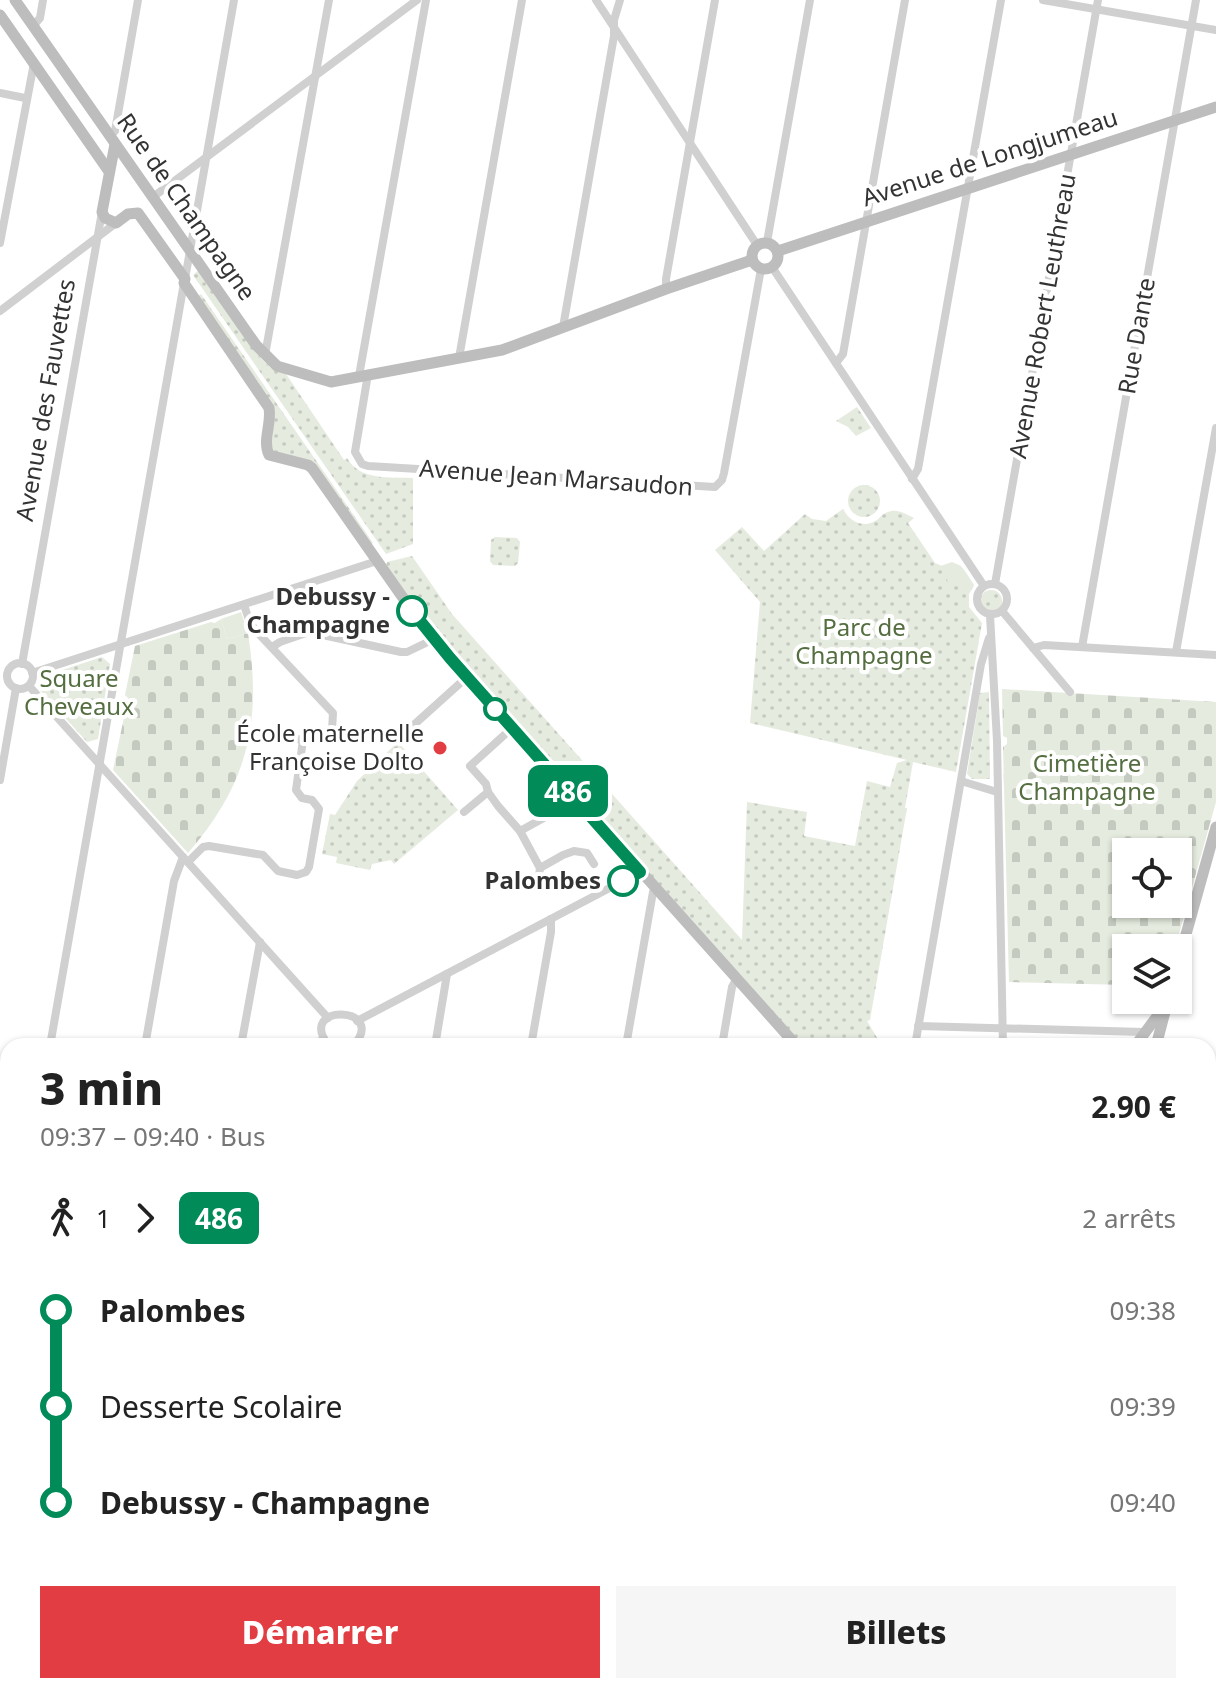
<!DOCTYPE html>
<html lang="fr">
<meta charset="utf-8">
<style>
:root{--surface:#fff;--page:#f6f6f6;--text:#222;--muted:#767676;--accent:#e23d42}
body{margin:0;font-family:"Noto Sans",sans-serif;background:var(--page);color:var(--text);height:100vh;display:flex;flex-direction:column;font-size:30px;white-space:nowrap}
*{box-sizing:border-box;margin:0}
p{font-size:26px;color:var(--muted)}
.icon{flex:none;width:44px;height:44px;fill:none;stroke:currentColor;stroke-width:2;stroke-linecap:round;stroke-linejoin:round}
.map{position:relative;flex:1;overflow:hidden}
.panel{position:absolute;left:0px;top:1038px;width:1216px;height:656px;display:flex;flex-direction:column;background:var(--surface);border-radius:24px 24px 0 0;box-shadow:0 2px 6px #0004}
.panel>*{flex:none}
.badge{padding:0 16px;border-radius:12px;font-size:28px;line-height:52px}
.fabs{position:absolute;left:1112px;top:838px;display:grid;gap:16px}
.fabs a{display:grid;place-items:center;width:80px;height:80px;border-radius:0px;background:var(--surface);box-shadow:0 2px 6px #0004;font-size:40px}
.map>.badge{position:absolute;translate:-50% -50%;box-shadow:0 0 0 4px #fff}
.legs{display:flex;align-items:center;gap:12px;height:88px;padding:0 40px;font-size:26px}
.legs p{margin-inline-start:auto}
.head{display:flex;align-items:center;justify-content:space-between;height:136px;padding:0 40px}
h1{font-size:44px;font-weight:800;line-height:60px}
.action{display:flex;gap:16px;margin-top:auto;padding:16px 40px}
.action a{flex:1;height:92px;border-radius:0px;background:var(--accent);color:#fff;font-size:32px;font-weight:800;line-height:92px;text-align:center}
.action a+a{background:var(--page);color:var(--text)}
ul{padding:0 40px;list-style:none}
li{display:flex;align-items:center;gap:28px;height:96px;font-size:30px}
li i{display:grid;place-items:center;width:12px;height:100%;margin:0 10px;background:currentColor}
li i::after{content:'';width:20px;height:20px;margin:-10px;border:6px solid;border-radius:50%;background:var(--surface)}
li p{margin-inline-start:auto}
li:first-child i{background:linear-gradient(#0000 50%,currentColor 0)}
li:last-child i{background:linear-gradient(currentColor 50%,#0000 0)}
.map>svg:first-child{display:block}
.grass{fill:url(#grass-dots)}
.cemetery{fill:url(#cemetery-stones);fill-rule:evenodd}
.garden{fill:#e5ebdf}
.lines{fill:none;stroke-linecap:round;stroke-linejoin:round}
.street{stroke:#d0d0d0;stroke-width:8}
.secondary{stroke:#bdbdbd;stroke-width:11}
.line-1-casing{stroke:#fff;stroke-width:18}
.line-1{stroke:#008b59;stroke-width:12}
.stop-1-dot{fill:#fff;stroke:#008b59;stroke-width:4}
.poi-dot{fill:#e23d42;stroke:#fff;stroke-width:3}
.labels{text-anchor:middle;stroke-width:8;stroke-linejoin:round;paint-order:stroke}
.street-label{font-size:24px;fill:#333;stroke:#fff}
.stop-label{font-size:24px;font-weight:bold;fill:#333;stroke:#fff;text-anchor:end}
.park-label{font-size:24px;fill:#546e40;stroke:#fff}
.poi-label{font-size:24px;fill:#333;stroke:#fff;text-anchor:end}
</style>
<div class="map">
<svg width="1216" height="1694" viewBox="0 0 1216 1694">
<defs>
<pattern id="grass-dots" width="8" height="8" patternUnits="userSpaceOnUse" patternTransform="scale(2)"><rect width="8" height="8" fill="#e5ebdf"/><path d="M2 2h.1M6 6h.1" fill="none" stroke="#c5cac0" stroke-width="1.8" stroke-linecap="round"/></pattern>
<pattern id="cemetery-stones" width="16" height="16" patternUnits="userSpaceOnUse" patternTransform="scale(2)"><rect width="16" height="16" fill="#e5ebdf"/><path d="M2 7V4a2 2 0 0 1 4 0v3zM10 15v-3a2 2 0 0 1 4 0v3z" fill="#c5cac0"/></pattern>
</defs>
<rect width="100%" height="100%" fill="#fff"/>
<g class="grass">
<path d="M199,270L260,357L271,368L286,374L344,460L347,458C360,481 390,477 413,478V544L386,554L193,275Z"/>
<polygon points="201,294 373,543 370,545 316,467 271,452 274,415 198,296"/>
<polygon points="857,407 871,428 856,436 848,427 836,421"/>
<circle cx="864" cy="501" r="16"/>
<path d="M843,509C850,522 864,529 877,520C882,516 882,514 888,512C897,508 906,514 914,518L908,523L935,563L942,566C960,557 965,572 974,585L969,594V607L982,623L956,772L913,762L905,808H907L870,1020L867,1021L882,1046H801L659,887L647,869L638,865L436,638L386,566L387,562L412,556L452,614L742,940L747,802L807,812L804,836L855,846L867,781L890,787L897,763L907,760L750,723L760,602L715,550L742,527L764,551L805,514L812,519L826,521Z"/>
<polygon points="495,537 517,538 520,542 518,563 515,566 493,565 490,561 491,540"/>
<circle cx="991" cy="601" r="11"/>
<polygon points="102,657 110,664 98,739 87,742 40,690 44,676"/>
<polygon points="989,692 990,779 972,779 967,774 980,693"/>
<polygon points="398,742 458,810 394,864 391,860 372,864 370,870 336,863 337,857 322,854 330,814 335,815 357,781"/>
</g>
<g class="cemetery">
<path d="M221,619L227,639L248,633C262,722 248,784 188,853L113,770L128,698L125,695L135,646L211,622L215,623Z"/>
<path d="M1002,689L1216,702V802L1175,948H1126V985L1009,982L1003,747L1007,744V738L1003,736ZM1126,852H1178V904H1126Z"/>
</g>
<g class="garden">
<polygon points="952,562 961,566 974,585 971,591 948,582 941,566"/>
<polygon points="241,612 248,633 227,639 221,619"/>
</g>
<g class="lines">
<g class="street">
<polyline points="596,0 757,245"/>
<polyline points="1043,0 1216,30"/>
<polyline points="33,26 40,18 43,0"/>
<polyline points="0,93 25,98"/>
<polyline points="110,136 115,131 138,0"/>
<polyline points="153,197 417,0"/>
<polyline points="767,242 810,0"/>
<polyline points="0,243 34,63"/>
<polyline points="772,267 984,586"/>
<polyline points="185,279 234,0"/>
<polyline points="666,289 666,279 715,0"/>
<polyline points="0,311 116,223"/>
<polyline points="563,327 614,36 614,20 620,0"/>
<polyline points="265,355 329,0"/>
<polyline points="459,358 522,0"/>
<polyline points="836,363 843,354 905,0"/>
<polyline points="368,374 355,452 362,464 368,466 715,487 722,480 724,473 761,269"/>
<polyline points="359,376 426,0"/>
<polyline points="912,479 918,469 1001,0"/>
<circle cx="992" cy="599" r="15"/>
<polyline points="995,584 1098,0"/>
<polyline points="1002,611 1070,692"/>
<polyline points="990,615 997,741 1003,1046"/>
<polyline points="272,647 280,642 309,632 401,652 407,652 434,639"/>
<polyline points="1082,647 1196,0"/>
<polyline points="1033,648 1044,645 1216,655"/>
<polyline points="1176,652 1216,428"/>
<circle cx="20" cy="676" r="13"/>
<polyline points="22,664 102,212"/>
<polyline points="32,673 377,561"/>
<polyline points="29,686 328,1018"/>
<polyline points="512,728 470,766 486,784 488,792 498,806 520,831 540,868 539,875 547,889"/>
<polyline points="261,733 303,740"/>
<polyline points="397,740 467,677"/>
<polyline points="0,780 16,688"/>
<polyline points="961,781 997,792"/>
<polyline points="464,812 488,792"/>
<polyline points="520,831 549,815 572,795"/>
<polyline points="188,862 203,847 209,846 263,855 278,871 297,875 306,872 309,867 319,809 312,800 302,798 296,790 303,740 308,735 329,733 332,730 333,713 258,633 250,623 244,605"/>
<polyline points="540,868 563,855 574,851 587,853 594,864"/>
<polyline points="357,1021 640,872"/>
<polyline points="918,1026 1144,1032"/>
<polyline points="50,1046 184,283"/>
<polyline points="145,1046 174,881 183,857"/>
<polyline points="241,1046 260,942"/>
<polyline points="312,1046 324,1039"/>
<path d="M329,1046C294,1002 390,1006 353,1046"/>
<polyline points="435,1046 447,974"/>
<polyline points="531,1046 551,932 551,919"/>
<polyline points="626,1046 653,892 656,888"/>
<polyline points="722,1046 732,987 737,978"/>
<polyline points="915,1046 981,664 989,638"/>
<polyline points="0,1077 8,1081"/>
<polyline points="0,1213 8,1208"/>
<polyline points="0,1345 8,1343"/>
<polyline points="1208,1366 1216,1367"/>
<polyline points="1208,1436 1216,1436"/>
<polyline points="0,1508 8,1536"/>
<polyline points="51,1686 54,1694"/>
<polyline points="142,1686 146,1694"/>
<polyline points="246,1686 250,1694"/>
<polyline points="440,1686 442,1694"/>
<polyline points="558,1686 561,1694"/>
<polyline points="931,1686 932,1694"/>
<polyline points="1109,1686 1110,1694"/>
<polyline points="1186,1686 1188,1694"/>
<polyline points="71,1694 90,1686"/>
<polyline points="744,1694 744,1686"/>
</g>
<g class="secondary">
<polyline points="15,0 256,345 277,366 331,382 502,350 666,289 752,260"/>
<polyline points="0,15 108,170"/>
<path d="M115,144L102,212L105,218L116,223L128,214L138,213L185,279L184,283L269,408C272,424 262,440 269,455L308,465L312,468L427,632L797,1046"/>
<circle cx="765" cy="256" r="13"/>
<polyline points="778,251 1216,107"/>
<polyline points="1178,963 1216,827"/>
<polyline points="1135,1046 1167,1003"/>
<polyline points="1156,1046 1166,1008"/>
<polyline points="0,1252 8,1252"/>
<polyline points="663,1694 684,1686"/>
<polyline points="840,1694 841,1686"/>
<polyline points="1016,1694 1017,1686"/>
</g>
</g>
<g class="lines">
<g class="line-1-casing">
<polyline id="line-1" points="412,611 450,658 640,872 623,881"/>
</g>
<use href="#line-1" class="line-1"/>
</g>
<g class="stop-1-dot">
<circle cx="412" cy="611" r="14"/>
<circle cx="495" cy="709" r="10"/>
<circle cx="623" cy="881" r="14"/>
</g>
<circle class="poi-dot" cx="440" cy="748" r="8"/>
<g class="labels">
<g class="street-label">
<text transform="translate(990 158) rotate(-18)" y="8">Avenue de Longjumeau</text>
<text transform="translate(186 207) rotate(55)" y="8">Rue de Champagne</text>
<text transform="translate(1043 316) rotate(-80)" y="8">Avenue Robert Leuthreau</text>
<text transform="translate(1137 336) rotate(-80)" y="8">Rue Dante</text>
<text transform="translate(46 400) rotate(-80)" y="8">Avenue des Fauvettes</text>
<text transform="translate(556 478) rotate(4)" y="8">Avenue Jean Marsaudon</text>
</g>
<g class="stop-label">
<text x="390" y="605">Debussy -<tspan x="390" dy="28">Champagne</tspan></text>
<text x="601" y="889">Palombes</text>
</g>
<g class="park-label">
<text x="864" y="636">Parc de<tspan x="864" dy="28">Champagne</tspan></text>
<text x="79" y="687">Square<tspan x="79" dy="28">Cheveaux</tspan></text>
<text x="1087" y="772">Cimetière<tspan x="1087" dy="28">Champagne</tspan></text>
</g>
<g class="poi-label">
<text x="424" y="742">École maternelle<tspan x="424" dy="28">Françoise Dolto</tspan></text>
</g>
</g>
</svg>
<div class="fabs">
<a><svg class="icon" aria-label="locate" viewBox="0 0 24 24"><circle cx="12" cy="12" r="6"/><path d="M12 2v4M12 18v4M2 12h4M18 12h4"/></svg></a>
<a><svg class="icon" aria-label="layers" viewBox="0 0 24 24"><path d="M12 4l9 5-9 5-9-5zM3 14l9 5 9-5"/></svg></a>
</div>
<b class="badge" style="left:568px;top:791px;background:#008b59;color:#fff">486</b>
<section class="panel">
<div class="head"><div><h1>3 min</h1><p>09:37 – 09:40 · Bus</p></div><b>2.90 €</b></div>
<div class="legs"><svg class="icon" aria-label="walk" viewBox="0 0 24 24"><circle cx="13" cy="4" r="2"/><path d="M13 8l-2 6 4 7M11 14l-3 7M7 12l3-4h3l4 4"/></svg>1<svg class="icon" aria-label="forward" viewBox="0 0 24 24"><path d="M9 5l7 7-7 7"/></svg><b class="badge" style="background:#008b59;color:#fff">486</b><p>2 arrêts</p></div>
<ul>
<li><i style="color:#008b59"></i><b>Palombes</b><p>09:38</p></li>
<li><i style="color:#008b59"></i><span>Desserte Scolaire</span><p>09:39</p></li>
<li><i style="color:#008b59"></i><b>Debussy - Champagne</b><p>09:40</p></li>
</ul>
<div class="action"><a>Démarrer</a><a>Billets</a></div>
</section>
</div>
